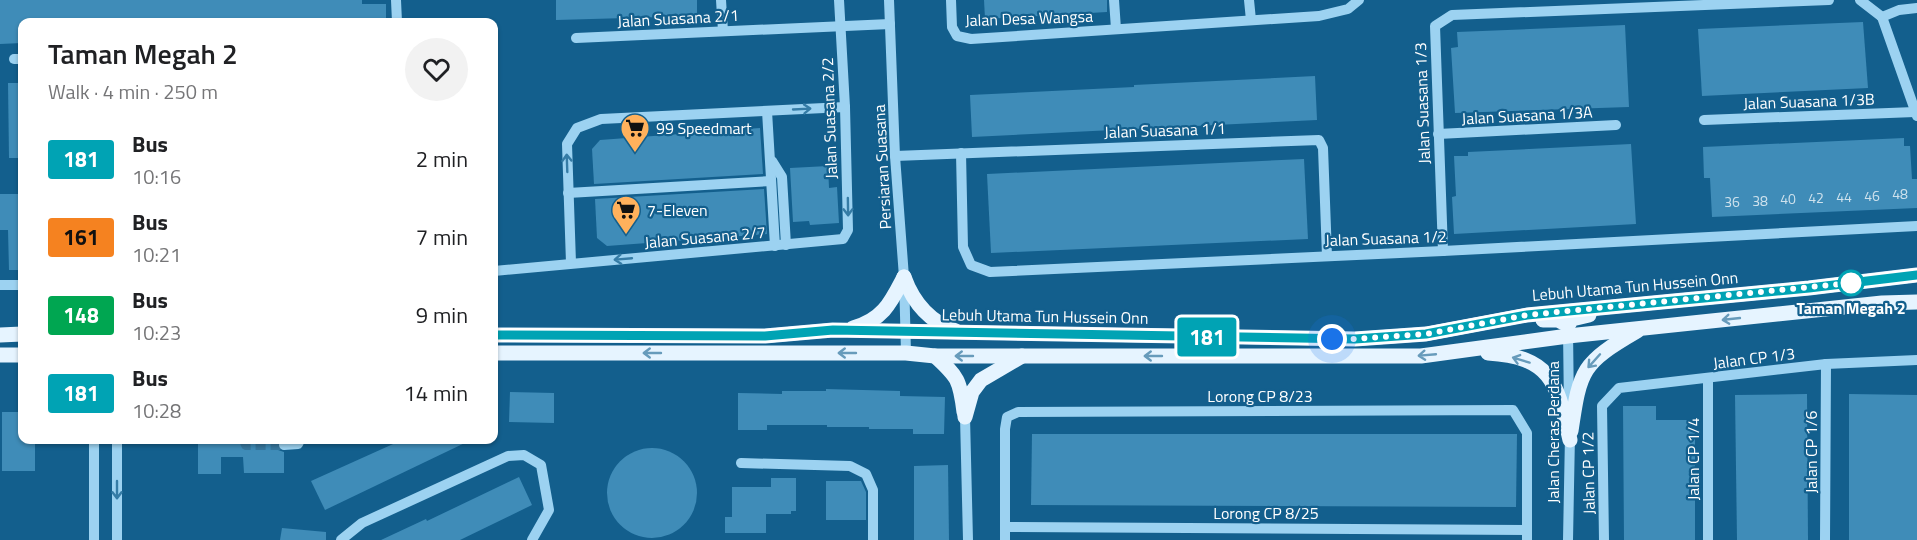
<!DOCTYPE html>
<meta charset="utf-8">
<style>
:root{--surface:#fff;--page:#f2f2f2;--text:#202124;--muted:#757577}
body{margin:0;font-family:"Titillium Web",sans-serif;background:var(--page);color:var(--text);height:100vh;display:flex;flex-direction:column;font-size:22px;white-space:nowrap}
*{box-sizing:border-box;margin:0}
p{font-size:20px;color:var(--muted)}
.icon{flex:none;width:33px;height:33px;fill:none;stroke:currentColor;stroke-width:2;stroke-linecap:round;stroke-linejoin:round}
.map{position:relative;flex:1;overflow:hidden}
.drawer{position:absolute;left:18px;top:18px;width:480px;height:426px;display:flex;flex-direction:column;background:var(--surface);border-radius:12px;box-shadow:0 2px 4px #0004}
.drawer>*{flex:none}
.badge{padding:0 12px;border-radius:4px;font-size:21px;line-height:39px}
.you{position:absolute;width:30px;height:30px;margin:-15px;border:4px solid #fff;border-radius:50%;background:#1a73e8;box-shadow:0 0 0 9px #1a73e833}
.map>.badge{position:absolute;translate:-50% -50%;box-shadow:0 0 0 3px #fff}
.round{display:grid;place-items:center;flex:none;width:63px;height:63px;border-radius:32px;background:var(--page)}
.overview{display:flex;align-items:center;justify-content:space-between;height:102px;padding:0 30px}
h1{font-size:28px;font-weight:600;line-height:45px}
ul{padding:0;list-style:none}
li{display:flex;align-items:center;gap:18px;height:78px;padding:0 30px}
li div{flex:1}
li b{display:block;font-size:22px}
li em{font-style:normal}
li .badge{min-width:66px;font-weight:700;text-align:center}
.map>svg:first-child{display:block}
.building{fill:#3f8cb8}
.lines{fill:none;stroke-linecap:round;stroke-linejoin:round}
.minor-tunnel{stroke:#36779e;stroke-width:10;stroke-dasharray:10 5;stroke-linecap:butt}
.minor{stroke:#9cd2f1;stroke-width:10}
.major{stroke:#e6f4ff;stroke-width:15}
.oneway{stroke:#357ca6}
.oneway2{stroke:#679bbb}
.line-casing{stroke:#fff;stroke-width:14}
.line{stroke:#00a3b4;stroke-width:9}
.walk{stroke:#fff;stroke-width:6;stroke-dasharray:0 10.8}
.stop-dot{fill:#fff;stroke:#00a3b4;stroke-width:3}
.labels{text-anchor:middle;stroke-width:4.5;stroke-linejoin:round;paint-order:stroke}
.number-label{font-size:14px;fill:#cfe2ed}
.street-label{font-size:16px;fill:#fff;stroke:#135f8d}
.poi-label{font-size:16px;fill:#fff;stroke:#135f8d;text-anchor:start}
.stop-label{font-size:16px;font-weight:bold;fill:#fff;stroke:#135f8d}
</style>
<div class="map">
<svg width="1917" height="540" viewBox="0 0 1917 540">
<rect width="100%" height="100%" fill="#135f8d"/>
<g class="building">
<polygon points="0,0 362,0 362,4 386,4 386,22 22,22 22,43 0,44"/>
<polygon points="556,0 697,0 697,16 556,20"/>
<polygon points="984,0 1107,0 1107,12 985,19"/>
<polygon points="1863,22 1868,88 1702,96 1698,29"/>
<polygon points="1625,25 1629,107 1455,113 1451,48 1458,47 1457,32"/>
<polygon points="1315,76 1317,120 972,137 970,95 1134,87 1134,85"/>
<polygon points="8,83 22,83 22,158 9,158"/>
<polygon points="760,128 763,174 594,184 592,149 600,140"/>
<polygon points="1904,138 1904,146 1910,146 1912,179 1917,179 1917,208 1712,217 1710,178 1704,178 1703,147"/>
<polygon points="1631,144 1636,224 1454,234 1452,197 1456,196 1454,156 1468,156 1468,152"/>
<polygon points="1304,159 1308,239 991,253 987,174"/>
<polygon points="828,166 829,188 837,187 839,223 810,225 809,221 793,222 790,168"/>
<polygon points="764,189 767,234 607,246 597,238 595,199"/>
<polygon points="0,194 22,194 22,270 9,270 8,230 0,230"/>
<polygon points="826,389 900,391 900,396 945,397 944,434 913,434 913,429 869,429 869,427 827,427 827,425 767,425 767,430 738,430 738,393 782,394 782,391 826,391"/>
<polygon points="510,392 554,393 554,423 509,422"/>
<polygon points="1807,394 1808,540 1737,540 1735,395"/>
<polygon points="1849,394 1917,395 1917,540 1849,540"/>
<polygon points="1623,406 1656,406 1656,420 1695,420 1695,540 1624,540"/>
<polygon points="2,412 22,412 22,440 35,440 35,471 2,471"/>
<polygon points="1032,434 1517,434 1516,507 1031,505"/>
<polygon points="198,440 279,440 277,446 278,450 284,452 284,473 244,473 243,457 221,457 221,474 198,474"/>
<polygon points="402,440 471,440 325,510 311,481"/>
<circle cx="652" cy="493" r="45"/>
<polygon points="948,465 949,540 914,540 914,466"/>
<polygon points="519,477 532,505 460,540 381,540 426,519 427,521"/>
<polygon points="771,478 796,478 796,511 791,511 791,514 766,514 766,533 725,533 725,517 732,517 732,487 771,487"/>
<polygon points="826,481 861,481 866,492 866,520 826,520"/>
<polygon points="282,528 326,532 326,540 280,540"/>
</g>
<g class="lines">
<polyline class="minor-tunnel" points="244,440 246,445 284,445"/>
<g class="minor">
<polyline points="396,0 397,22"/>
<polyline points="721,0 723,31"/>
<polyline points="889,0 895,156 904,277 906,353"/>
<polyline points="951,0 952,27 957,36 971,39 1319,16 1348,9 1359,0"/>
<polyline points="1114,0 1116,29"/>
<polyline points="1249,0 1251,20"/>
<polyline points="1860,0 1882,17"/>
<polyline points="1882,17 1917,116"/>
<polyline points="1882,17 1899,10 1917,8"/>
<polyline points="576,38 890,24"/>
<polyline points="14,59 22,59"/>
<polyline points="767,111 775,246"/>
<polyline points="1704,120 1915,112"/>
<polyline points="1438,134 1616,125"/>
<polyline points="961,153 963,247 971,265 990,272 1443,251 1917,226"/>
<polyline points="895,156 1319,140 1323,148 1327,256"/>
<polyline points="772,161 782,177 786,245"/>
<polyline points="568,193 771,181"/>
<polyline points="1443,251 1435,26 1452,15 1829,0"/>
<polyline points="571,263 567,144 577,128 601,119 845,107"/>
<polyline points="494,271 843,239 848,230 845,107 839,0"/>
<polyline points="0,285 22,285"/>
<polyline points="1568,330 1569,411"/>
<polyline points="1708,379 1708,540"/>
<polyline points="965,417 968,540"/>
<polyline points="94,440 94,540"/>
<polyline points="117,440 117,540"/>
<polyline points="284,445 298,444 300,440"/>
<polyline points="741,463 850,466 866,474 873,490 873,540"/>
<polyline points="1005,527 1527,530"/>
<polyline points="341,540 362,523 508,456 524,455 541,465 549,510 532,540"/>
<polyline points="1005,540 1005,429 1007,417 1018,412 1513,410 1527,433 1527,540"/>
<polyline points="1568,540 1570,435"/>
<polyline points="1604,540 1602,406 1619,388 1826,364 1917,360"/>
<polyline points="1825,540 1826,364"/>
</g>
<g class="major">
<path d="M904,277C913,302 930,322 956,331"/>
<polyline points="1543,320 1558,320 1568,325 1572,319 1589,315"/>
<path d="M853,328C883,320 891,302 904,277"/>
<polyline points="0,335 22,334"/>
<polyline points="494,335 765,336 833,330 1355,339 1426,334 1527,315 1809,288 1917,275"/>
<polyline points="494,353 906,353 935,356 1421,356 1568,336 1882,303 1917,302"/>
<path d="M1488,353C1554,357 1557,385 1570,440"/>
<polyline points="0,355 22,355"/>
<path d="M935,356C958,377 960,380 964,412"/>
<polyline points="965,417 972,392 981,380 1022,356"/>
<path d="M1571,431C1580,369 1582,363 1637,331"/>
</g>
</g>
<defs><path id="oneway-shaft" d="M-6 0H5M1.5-3L5.5 0L1.5 3" fill="none" stroke-width="1.6" stroke-linecap="round" stroke-linejoin="round" transform="scale(1.5)"/></defs>
<g class="oneway">
<use href="#oneway-shaft" transform="translate(802 109) rotate(-3)"/>
<use href="#oneway-shaft" transform="translate(567 163) rotate(-92)"/>
<use href="#oneway-shaft" transform="translate(848 207) rotate(89)"/>
<use href="#oneway-shaft" transform="translate(623 259) rotate(175)"/>
<use href="#oneway-shaft" transform="translate(117 490) rotate(90)"/>
</g>
<g class="oneway2">
<use href="#oneway-shaft" transform="translate(1731 319) rotate(174)"/>
<use href="#oneway-shaft" transform="translate(652 353) rotate(180)"/>
<use href="#oneway-shaft" transform="translate(847 353) rotate(180)"/>
<use href="#oneway-shaft" transform="translate(1427 355) rotate(175)"/>
<use href="#oneway-shaft" transform="translate(964 356) rotate(-180)"/>
<use href="#oneway-shaft" transform="translate(1153 356) rotate(-180)"/>
<use href="#oneway-shaft" transform="translate(1521 360) rotate(-163)"/>
<use href="#oneway-shaft" transform="translate(1594 361) rotate(132)"/>
</g>
<g class="lines">
<g class="line-casing">
<polyline id="line" points="494,335 765,336 833,330 1355,339 1426,334 1527,315 1809,288 1917,275"/>
</g>
<use href="#line" class="line"/>
<polyline class="walk" points="1332,339 1355,339 1426,334 1527,315 1851,283"/>
</g>
<defs>
<g id="supermarket-pin" transform="scale(1.5)"><path d="M0 17L-7.5 6A9.5 9.5 0 1 1 7.5 6Z" fill="#ffb15c" stroke="#135f8d"/><path d="M-6-5.5h2.5l.6 2H6L4.5 2H-2.5L-4.4-4H-6ZM-1.5 3.2a1.3 1.3 0 1 0 .1 0ZM3 3.2a1.3 1.3 0 1 0 .1 0Z" fill="#111"/></g>
</defs>
<g fill-rule="evenodd">
<use href="#supermarket-pin" x="635" y="128"/>
<use href="#supermarket-pin" x="626" y="210"/>
</g>
<circle class="stop-dot" cx="1851" cy="283" r="12"/>
<g class="labels">
<g class="number-label">
<text x="1900" y="199">48</text>
<text x="1872" y="201">46</text>
<text x="1844" y="202">44</text>
<text x="1816" y="203">42</text>
<text x="1788" y="204">40</text>
<text x="1760" y="206">38</text>
<text x="1732" y="207">36</text>
</g>
<g class="street-label">
<text transform="translate(678 18) rotate(-3)" y="6">Jalan Suasana 2/1</text>
<text transform="translate(1029 18) rotate(-2)" y="6">Jalan Desa Wangsa</text>
<text transform="translate(1809 101) rotate(-2)" y="6">Jalan Suasana 1/3B</text>
<text transform="translate(1422 103) rotate(-92)" y="6">Jalan Suasana 1/3</text>
<text transform="translate(1527 115) rotate(-3)" y="6">Jalan Suasana 1/3A</text>
<text transform="translate(829 118) rotate(-92)" y="6">Jalan Suasana 2/2</text>
<text transform="translate(1165 130) rotate(-2)" y="6">Jalan Suasana 1/1</text>
<text transform="translate(882 167) rotate(-93)" y="6">Persiaran Suasana</text>
<text transform="translate(705 237) rotate(-5)" y="6">Jalan Suasana 2/7</text>
<text transform="translate(1386 238) rotate(-2)" y="6">Jalan Suasana 1/2</text>
<text transform="translate(1635 286) rotate(-5)" y="6">Lebuh Utama Tun Hussein Onn</text>
<text transform="translate(1045 316) rotate(1)" y="6">Lebuh Utama Tun Hussein Onn</text>
<text transform="translate(1754 358) rotate(-7)" y="6">Jalan CP 1/3</text>
<text x="1260" y="402">Lorong CP 8/23</text>
<text transform="translate(1553 432) rotate(-90)" y="6">Jalan Cheras Perdana</text>
<text transform="translate(1811 452) rotate(-90)" y="6">Jalan CP 1/6</text>
<text transform="translate(1693 459) rotate(-90)" y="6">Jalan CP 1/4</text>
<text transform="translate(1588 473) rotate(-91)" y="6">Jalan CP 1/2</text>
<text x="1266" y="519">Lorong CP 8/25</text>
</g>
<g class="poi-label">
<text x="656" y="134">99 Speedmart</text>
<text x="647" y="216">7-Eleven</text>
</g>
<g class="stop-label">
<text x="1851" y="314">Taman Megah 2</text>
</g>
</g>
</svg>
<div class="you" style="left:1332px;top:339px"></div>
<b class="badge" style="left:1207px;top:337px;background:#00a3b4;color:#fff">181</b>
<section class="drawer">
<div class="overview"><div><h1>Taman Megah 2</h1><p>Walk · 4 min · 250 m</p></div><a class="round"><svg class="icon" aria-label="heart" viewBox="0 0 24 24"><path d="M12 20l-8-8c-3-5 5-10 8-4 3-6 11-1 8 4z"/></svg></a></div>
<ul>
<li><span class="badge" style="background:#00a3b4;color:#fff">181</span><div><b>Bus</b><p>10:16</p></div><em>2 min</em></li>
<li><span class="badge" style="background:#f58220;color:#111">161</span><div><b>Bus</b><p>10:21</p></div><em>7 min</em></li>
<li><span class="badge" style="background:#00a651;color:#fff">148</span><div><b>Bus</b><p>10:23</p></div><em>9 min</em></li>
<li><span class="badge" style="background:#00a3b4;color:#fff">181</span><div><b>Bus</b><p>10:28</p></div><em>14 min</em></li>
</ul>
</section>
</div>
